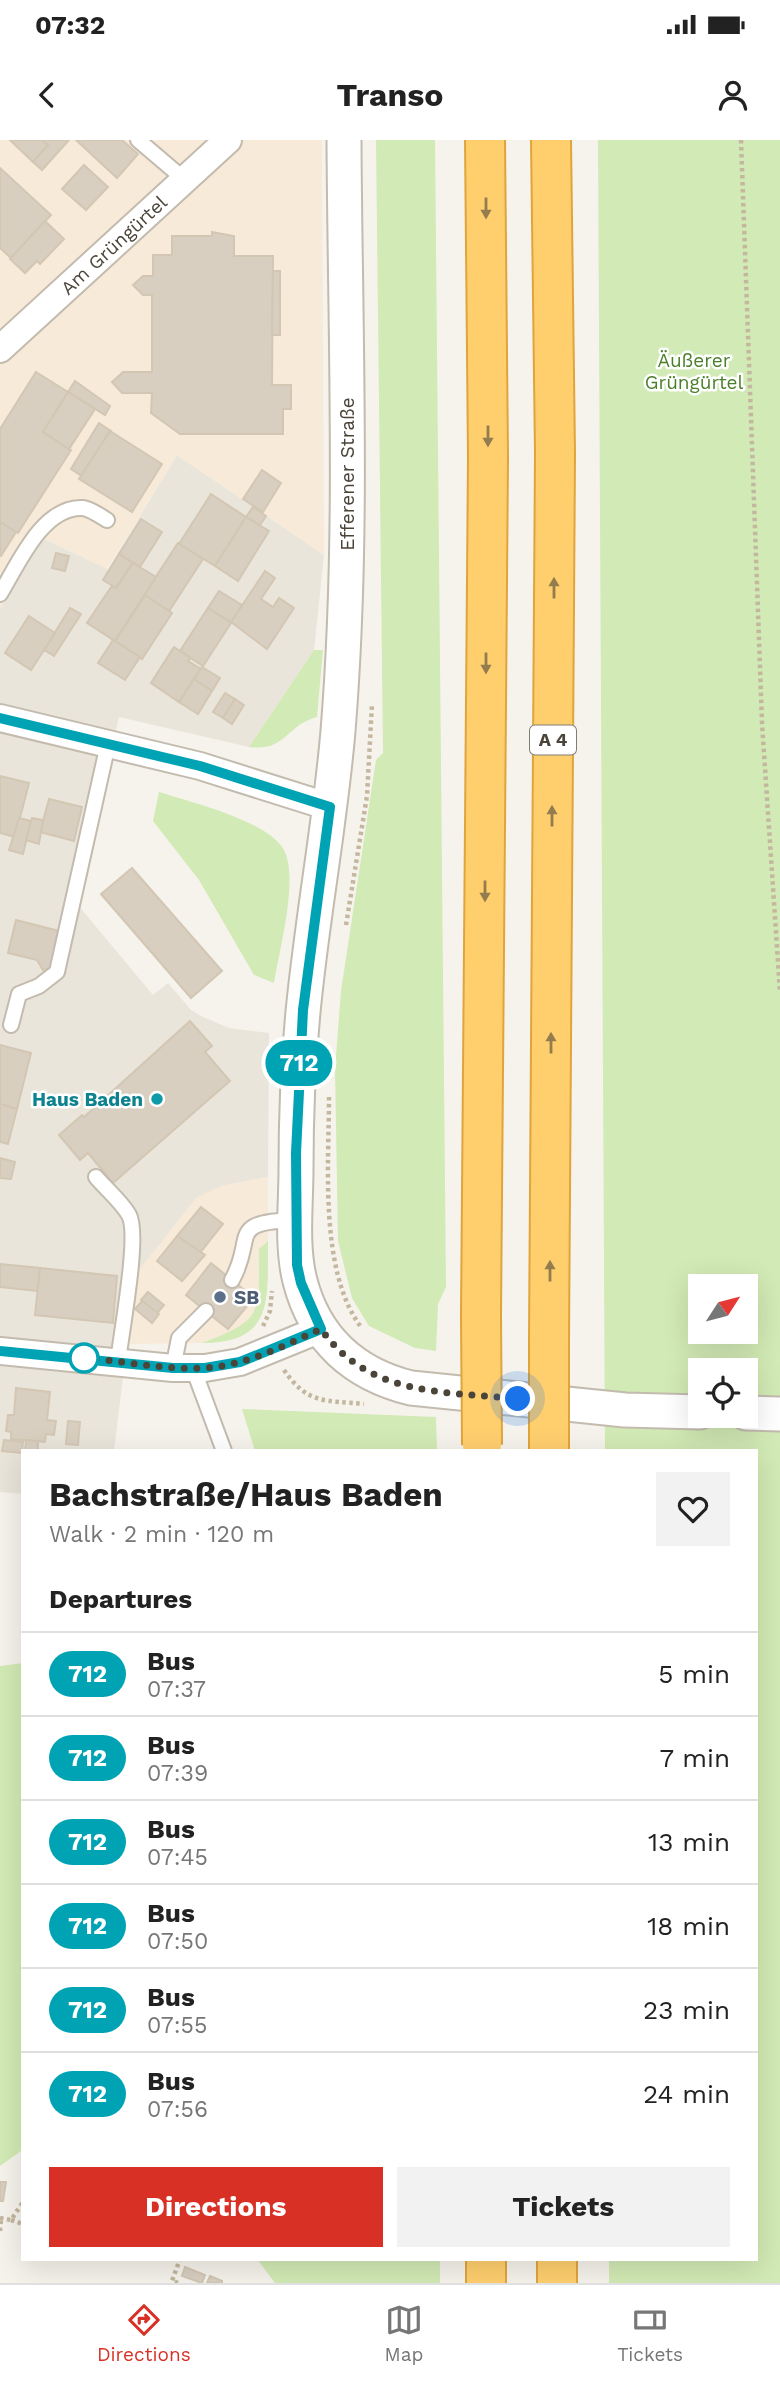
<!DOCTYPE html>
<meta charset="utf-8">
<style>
:root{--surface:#fff;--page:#f2f2f2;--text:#222;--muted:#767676;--line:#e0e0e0;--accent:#d93025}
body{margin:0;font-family:"Work Sans",sans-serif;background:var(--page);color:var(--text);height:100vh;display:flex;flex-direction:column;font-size:26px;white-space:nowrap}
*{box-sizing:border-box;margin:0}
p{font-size:23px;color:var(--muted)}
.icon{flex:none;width:38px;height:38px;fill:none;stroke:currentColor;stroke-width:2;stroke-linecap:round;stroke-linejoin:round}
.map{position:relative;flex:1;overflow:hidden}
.details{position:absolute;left:21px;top:1309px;width:737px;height:812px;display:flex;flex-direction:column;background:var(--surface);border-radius:0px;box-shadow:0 7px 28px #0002}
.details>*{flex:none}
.badge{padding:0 14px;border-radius:23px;font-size:24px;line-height:46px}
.needle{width:46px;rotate:54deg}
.controls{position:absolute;left:688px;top:1134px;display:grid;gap:14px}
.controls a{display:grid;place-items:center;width:70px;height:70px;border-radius:0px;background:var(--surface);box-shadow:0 7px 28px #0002;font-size:35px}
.you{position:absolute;width:35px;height:35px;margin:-18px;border:5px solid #fff;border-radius:50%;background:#1a73e8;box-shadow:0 0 0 10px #1a73e833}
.map>.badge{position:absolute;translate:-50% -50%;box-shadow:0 0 0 4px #fff}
h2{padding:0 28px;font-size:26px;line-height:63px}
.round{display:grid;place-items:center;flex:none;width:74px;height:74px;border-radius:0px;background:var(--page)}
.headline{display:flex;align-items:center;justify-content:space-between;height:119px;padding:0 28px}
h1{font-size:33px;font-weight:700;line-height:52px}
.button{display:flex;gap:14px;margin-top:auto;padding:14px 28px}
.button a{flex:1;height:80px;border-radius:0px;background:var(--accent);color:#fff;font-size:28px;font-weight:700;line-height:80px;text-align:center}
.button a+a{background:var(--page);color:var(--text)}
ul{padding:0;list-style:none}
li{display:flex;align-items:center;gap:21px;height:84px;padding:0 28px;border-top:2px solid var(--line)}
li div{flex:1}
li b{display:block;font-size:26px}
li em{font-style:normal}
li .badge{min-width:77px;font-weight:700;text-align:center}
.status{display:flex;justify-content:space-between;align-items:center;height:49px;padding:0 35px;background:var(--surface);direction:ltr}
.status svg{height:19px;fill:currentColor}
header{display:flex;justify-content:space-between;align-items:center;height:91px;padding:0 28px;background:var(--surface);font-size:32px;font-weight:700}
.tab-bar{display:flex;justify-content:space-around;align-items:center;height:98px;border-top:2px solid var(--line);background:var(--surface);font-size:19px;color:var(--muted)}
.tab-bar a{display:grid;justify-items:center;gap:4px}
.tab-bar .current{color:var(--accent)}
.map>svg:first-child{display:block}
.residential{fill:#eae5da}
.commercial{fill:#f7ead8}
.green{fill:#d2eab5;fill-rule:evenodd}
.building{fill:#d8cfc1;stroke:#d3c7b4;stroke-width:2}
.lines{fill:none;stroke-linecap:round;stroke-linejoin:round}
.service-casing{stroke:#c2bbae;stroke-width:18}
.minor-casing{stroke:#c2bbae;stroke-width:30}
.tertiary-casing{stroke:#c2bbae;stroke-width:37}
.motorway-casing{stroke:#e0a43c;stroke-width:42}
.path{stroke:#c4b79f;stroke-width:4.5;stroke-dasharray:3.5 3.5;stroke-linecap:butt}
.service{stroke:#fff;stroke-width:14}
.minor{stroke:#fff;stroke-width:26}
.tertiary{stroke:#fff;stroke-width:33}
.motorway{stroke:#ffcf6e;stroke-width:38}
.motorway-bridge-casing{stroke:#e0a43c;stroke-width:42;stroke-linecap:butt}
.motorway-bridge{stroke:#ffcf6e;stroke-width:38}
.oneway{fill:#937c4e}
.line-casing{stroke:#fff;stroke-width:16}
.line{stroke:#00a3b4;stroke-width:10}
.walk{stroke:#4b4439;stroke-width:7;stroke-dasharray:0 12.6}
.culture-dot{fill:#0f9aa8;stroke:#fff;stroke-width:2.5}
.service-dot{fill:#5c6f8a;stroke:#fff;stroke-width:2.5}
.stop-dot{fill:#fff;stroke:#00a3b4;stroke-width:3.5}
.labels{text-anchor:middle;stroke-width:5;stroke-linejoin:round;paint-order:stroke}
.shield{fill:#fff;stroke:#817c74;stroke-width:2}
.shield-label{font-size:18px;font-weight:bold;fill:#4b4439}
.street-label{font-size:19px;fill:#4b4439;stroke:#fff}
.park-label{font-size:19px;fill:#4a7f2a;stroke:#fff}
.culture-label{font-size:19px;font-weight:bold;fill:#0d838f;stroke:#fff;text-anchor:end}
.service-label{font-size:19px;font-weight:bold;fill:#4e5e75;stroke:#fff;text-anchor:start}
</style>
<div class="status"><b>07:32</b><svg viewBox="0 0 49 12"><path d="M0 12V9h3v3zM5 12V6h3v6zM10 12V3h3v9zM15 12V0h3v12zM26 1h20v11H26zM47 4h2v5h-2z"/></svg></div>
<header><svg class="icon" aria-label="back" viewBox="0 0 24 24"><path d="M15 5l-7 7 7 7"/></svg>Transo<svg class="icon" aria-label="person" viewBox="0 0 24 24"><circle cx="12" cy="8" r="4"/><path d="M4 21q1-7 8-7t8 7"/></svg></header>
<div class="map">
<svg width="780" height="2143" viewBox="0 0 780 2143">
<rect width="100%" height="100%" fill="#f6f3ec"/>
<polygon class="residential" points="177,315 324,415 314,510 249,607 119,577 78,765 153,855 168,843 191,870 201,876 229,888 269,893 268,1037 221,1046 127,1204 114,1311 23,1311 23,1354 0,1352 0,468 42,398 108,429"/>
<g class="commercial">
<polygon points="0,0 322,0 324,415 177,315 107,429 43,398 0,468"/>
<polygon points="268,1037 268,1101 259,1109 258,1167 240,1189 202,1203 127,1204 131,1155 139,1130 196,1058 221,1046"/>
</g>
<g class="green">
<polygon points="376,0 435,0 446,1147 438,1164 436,1211 415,1208 369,1186 352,1158 338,1101 335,929 341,851 376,620 383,613"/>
<path d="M598,0H780V2143H609V2119H756V1311H605ZM700,1146H746V1192H700ZM700,1230H746V1276H700Z"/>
<path d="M314,510H323L317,577C286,585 286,612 249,607Z"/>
<path d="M159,652C190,662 269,681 284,710C299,739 279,811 274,843L254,835L199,740L153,681Z"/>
<path d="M268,1101C267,1157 276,1203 202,1203C266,1179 258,1173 259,1109Z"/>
<polygon points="242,1269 436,1277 437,1311 255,1311"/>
<polygon points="23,1523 23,1987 21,2011 0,2026 0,1526"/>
<polygon points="257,2119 440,2119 440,2143 275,2143"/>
</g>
<g class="building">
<polygon points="10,0 42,0 48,5 33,22"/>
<polygon points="42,0 69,0 42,30 33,22 48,5"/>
<polygon points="76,0 122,0 138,14 117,38"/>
<polygon points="84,25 108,47 86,70 62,49"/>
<polygon points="0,28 51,75 11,118 0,108"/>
<polygon points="45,81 64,99 40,124 37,121 25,133 10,119"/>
<polygon points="212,92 234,96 234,116 273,116 272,245 291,245 291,269 283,269 283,294 180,294 151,273 152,253 122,253 112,242 123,232 152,232 152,155 143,155 133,145 143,136 153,136 153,115 172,115 172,96 212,96"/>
<polygon points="273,131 280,131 280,195 272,195"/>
<polygon points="36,232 68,252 43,292 71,310 18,393 0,382 0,289"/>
<polygon points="75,241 110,266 105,275 68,252"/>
<polygon points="68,252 95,269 69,309 43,292"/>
<polygon points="99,283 111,291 82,336 71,329"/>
<polygon points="110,291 162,324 132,372 79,339"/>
<polygon points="262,330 281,343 263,372 243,359"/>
<polygon points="211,354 246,377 215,426 179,404"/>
<polygon points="253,367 266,376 260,385 246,377"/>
<polygon points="246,377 269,391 238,441 215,426"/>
<polygon points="141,379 162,392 140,427 119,414"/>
<polygon points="0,382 16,392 1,416 0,415"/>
<polygon points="178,403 203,419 169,471 144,455"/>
<polygon points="56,413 69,416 65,431 52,428"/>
<polygon points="119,414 133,423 116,448 103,440"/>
<polygon points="133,423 156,437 115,501 87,483 107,453 112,446 116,448"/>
<polygon points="265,431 275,438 261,459 273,467 279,458 294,468 267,509 231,482"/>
<polygon points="219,451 242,465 231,482 208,468"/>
<polygon points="145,455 172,473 142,519 115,501"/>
<polygon points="70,468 81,474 54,516 44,510"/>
<polygon points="208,468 231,483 203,526 180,511"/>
<polygon points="29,476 55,493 31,530 5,513"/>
<polygon points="113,500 140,517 125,540 98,523"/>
<polygon points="174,507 191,518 188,521 201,529 179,562 151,543"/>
<polygon points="202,527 220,538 212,551 194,539"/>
<polygon points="194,539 212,551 198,574 179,562"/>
<polygon points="225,553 235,559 223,578 213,572"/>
<polygon points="235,559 244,565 232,584 223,578"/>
<polygon points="0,636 29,643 15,697 0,693"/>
<polygon points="49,659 82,667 74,701 40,692"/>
<polygon points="19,678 31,681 23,714 9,710"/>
<polygon points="32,678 43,680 39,704 26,700"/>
<polygon points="132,728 222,831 191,858 101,754"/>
<polygon points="16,780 63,792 51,828 43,830 37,820 8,813"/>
<polygon points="190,881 212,906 205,912 230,941 113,1043 88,1013 80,1020 59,995 82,975 84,977"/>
<polygon points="0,905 31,913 17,969 0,964"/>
<polygon points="0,964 17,969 8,1004 0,1002"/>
<polygon points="0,1018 15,1022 11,1039 0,1038"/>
<polygon points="201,1067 223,1084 199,1114 177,1096"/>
<polygon points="177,1096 205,1115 182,1141 157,1121"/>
<polygon points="211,1123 254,1158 228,1189 186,1155"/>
<polygon points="0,1124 40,1128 37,1151 0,1147"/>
<polygon points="40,1128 117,1136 113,1183 35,1175"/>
<polygon points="148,1152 164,1165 157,1173 141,1160"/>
<polygon points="142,1161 159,1174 152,1183 135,1169"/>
<polygon points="16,1248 50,1252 47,1280 56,1281 54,1295 46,1294 45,1302 11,1299 11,1292 6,1291 8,1275 14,1275"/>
<polygon points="68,1281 80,1282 78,1305 66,1304"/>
<polygon points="4,1300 23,1302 22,1313 2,1311"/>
<polygon points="26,1300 38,1301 38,1311 25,1311"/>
<polygon points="0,2042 6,2042 3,2061 0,2061"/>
<polygon points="185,2127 205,2135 202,2143 182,2136"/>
<polygon points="210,2136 222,2141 222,2143 207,2143"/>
</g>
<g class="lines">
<g class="service-casing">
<g id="service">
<polyline points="138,0 185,40"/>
<path d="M0,454C18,425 42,366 83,368C91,369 100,376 107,380"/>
<polyline points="11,885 19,854 39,846 57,832 108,604"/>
<path d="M96,1037C106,1049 121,1061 129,1075C140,1095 121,1193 118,1222"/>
<path d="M232,1140C256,1097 226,1082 295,1080"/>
<polyline points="173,1228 179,1198 206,1171"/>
<polyline points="193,1228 224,1311"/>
</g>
</g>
<g class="minor-casing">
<g id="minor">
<path id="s1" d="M0,209L228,0"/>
<polyline points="0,578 200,626 330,667"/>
<polyline points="0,1211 173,1228 205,1228 240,1222 321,1189"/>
</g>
</g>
<g class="tertiary-casing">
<g id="tertiary">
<path d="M344,0C345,197 354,395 338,591C330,685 312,778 303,872C298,924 296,977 296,1029C296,1065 291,1106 300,1141C315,1199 354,1234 411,1248L625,1270L700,1272"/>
<polyline points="746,1273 780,1274"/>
</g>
</g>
<g class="motorway-casing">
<g id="motorway">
<polyline points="481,1176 488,318 485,0"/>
<polyline points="549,1199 555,314 551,0"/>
<polyline points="486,2119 486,2143"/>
<polyline points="557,2119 557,2143"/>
</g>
</g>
<g class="path">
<polyline points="741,0 762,583 780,852"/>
<polyline points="346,785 367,656 372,564"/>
<path d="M329,957C329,1024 319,1131 361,1187"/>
<polyline points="263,1186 270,1171 272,1151"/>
<path d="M284,1230C308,1265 325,1260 364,1264"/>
<polyline points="0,2078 11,2080 23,2062"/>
<polyline points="11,2080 23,2084"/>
<polyline points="0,2091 1,2079"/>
<polyline points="178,2143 172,2141 180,2119"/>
</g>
<use href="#service" class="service"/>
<use href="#minor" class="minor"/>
<use href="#tertiary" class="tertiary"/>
<use href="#motorway" class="motorway"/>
<g class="motorway-bridge-casing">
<g id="motorway-bridge">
<polyline points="481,1176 482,1305"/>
<polyline points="549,1311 549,1199"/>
</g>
</g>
<use href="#motorway-bridge" class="motorway-bridge"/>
</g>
<defs><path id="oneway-solid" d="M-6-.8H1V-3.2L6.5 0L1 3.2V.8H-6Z" transform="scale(1.75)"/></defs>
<g class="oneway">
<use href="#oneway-solid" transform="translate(486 68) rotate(90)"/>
<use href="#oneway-solid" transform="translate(488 296) rotate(90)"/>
<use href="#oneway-solid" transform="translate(554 448) rotate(-90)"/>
<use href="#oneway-solid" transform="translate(486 523) rotate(90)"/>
<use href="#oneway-solid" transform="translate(552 676) rotate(-90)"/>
<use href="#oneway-solid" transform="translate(485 751) rotate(90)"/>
<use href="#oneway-solid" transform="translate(551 903) rotate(-90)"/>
<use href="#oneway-solid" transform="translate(550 1131) rotate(-90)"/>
</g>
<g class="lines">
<g class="line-casing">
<polyline id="line" points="0,578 200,626 330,667 303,870 296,1013 297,1125 301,1143 321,1189 240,1222 205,1228 173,1228 0,1211"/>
</g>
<use href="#line" class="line"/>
<path class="walk" d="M84,1218C124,1221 163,1230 203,1228C245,1226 283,1206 321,1189C369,1257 444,1251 518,1259"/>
</g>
<circle class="culture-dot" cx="157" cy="959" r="7"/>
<circle class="service-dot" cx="220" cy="1157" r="7"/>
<circle class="stop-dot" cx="84" cy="1218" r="14"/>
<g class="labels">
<rect class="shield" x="530" y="585.5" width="46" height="29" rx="5"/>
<g class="shield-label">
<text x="553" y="606">A 4</text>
</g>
<g class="street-label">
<text dy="7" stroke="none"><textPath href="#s1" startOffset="154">Am Grüngürtel</textPath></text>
<text transform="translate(347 334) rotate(-90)" y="7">Efferener Straße</text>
</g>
<g class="park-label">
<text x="694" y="227">Äußerer<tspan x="694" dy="22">Grüngürtel</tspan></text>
</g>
<g class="culture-label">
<text x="143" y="966">Haus Baden</text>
</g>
<g class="service-label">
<text x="234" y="1164">SB</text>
</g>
</g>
</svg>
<div class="controls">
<a><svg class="needle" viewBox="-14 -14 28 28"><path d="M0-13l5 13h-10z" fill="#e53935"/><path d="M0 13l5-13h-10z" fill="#767676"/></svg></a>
<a><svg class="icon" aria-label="locate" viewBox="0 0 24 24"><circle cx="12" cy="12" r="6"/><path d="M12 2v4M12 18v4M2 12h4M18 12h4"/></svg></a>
</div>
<div class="you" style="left:518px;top:1259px"></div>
<b class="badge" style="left:299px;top:923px;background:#00a3b4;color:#fff">712</b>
<section class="details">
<div class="headline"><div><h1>Bachstraße/Haus Baden</h1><p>Walk · 2 min · 120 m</p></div><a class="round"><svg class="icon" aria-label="heart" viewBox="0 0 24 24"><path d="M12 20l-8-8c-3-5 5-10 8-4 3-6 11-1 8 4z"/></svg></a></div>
<h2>Departures</h2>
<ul>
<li><span class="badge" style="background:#00a3b4;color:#fff">712</span><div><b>Bus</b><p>07:37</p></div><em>5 min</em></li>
<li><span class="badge" style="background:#00a3b4;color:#fff">712</span><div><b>Bus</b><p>07:39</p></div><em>7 min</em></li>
<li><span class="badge" style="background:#00a3b4;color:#fff">712</span><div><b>Bus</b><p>07:45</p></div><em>13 min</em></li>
<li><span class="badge" style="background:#00a3b4;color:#fff">712</span><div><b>Bus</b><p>07:50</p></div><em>18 min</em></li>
<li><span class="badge" style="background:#00a3b4;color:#fff">712</span><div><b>Bus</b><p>07:55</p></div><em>23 min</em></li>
<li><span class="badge" style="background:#00a3b4;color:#fff">712</span><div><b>Bus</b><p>07:56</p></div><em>24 min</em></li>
</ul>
<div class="button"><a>Directions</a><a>Tickets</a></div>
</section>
</div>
<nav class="tab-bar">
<a class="current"><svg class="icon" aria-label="directions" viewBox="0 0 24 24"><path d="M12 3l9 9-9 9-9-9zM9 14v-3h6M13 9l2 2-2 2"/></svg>Directions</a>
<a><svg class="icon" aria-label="map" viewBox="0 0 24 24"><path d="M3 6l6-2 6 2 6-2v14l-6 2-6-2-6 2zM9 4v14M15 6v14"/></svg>Map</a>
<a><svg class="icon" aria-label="tickets" viewBox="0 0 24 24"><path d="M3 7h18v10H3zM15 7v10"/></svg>Tickets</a>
</nav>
